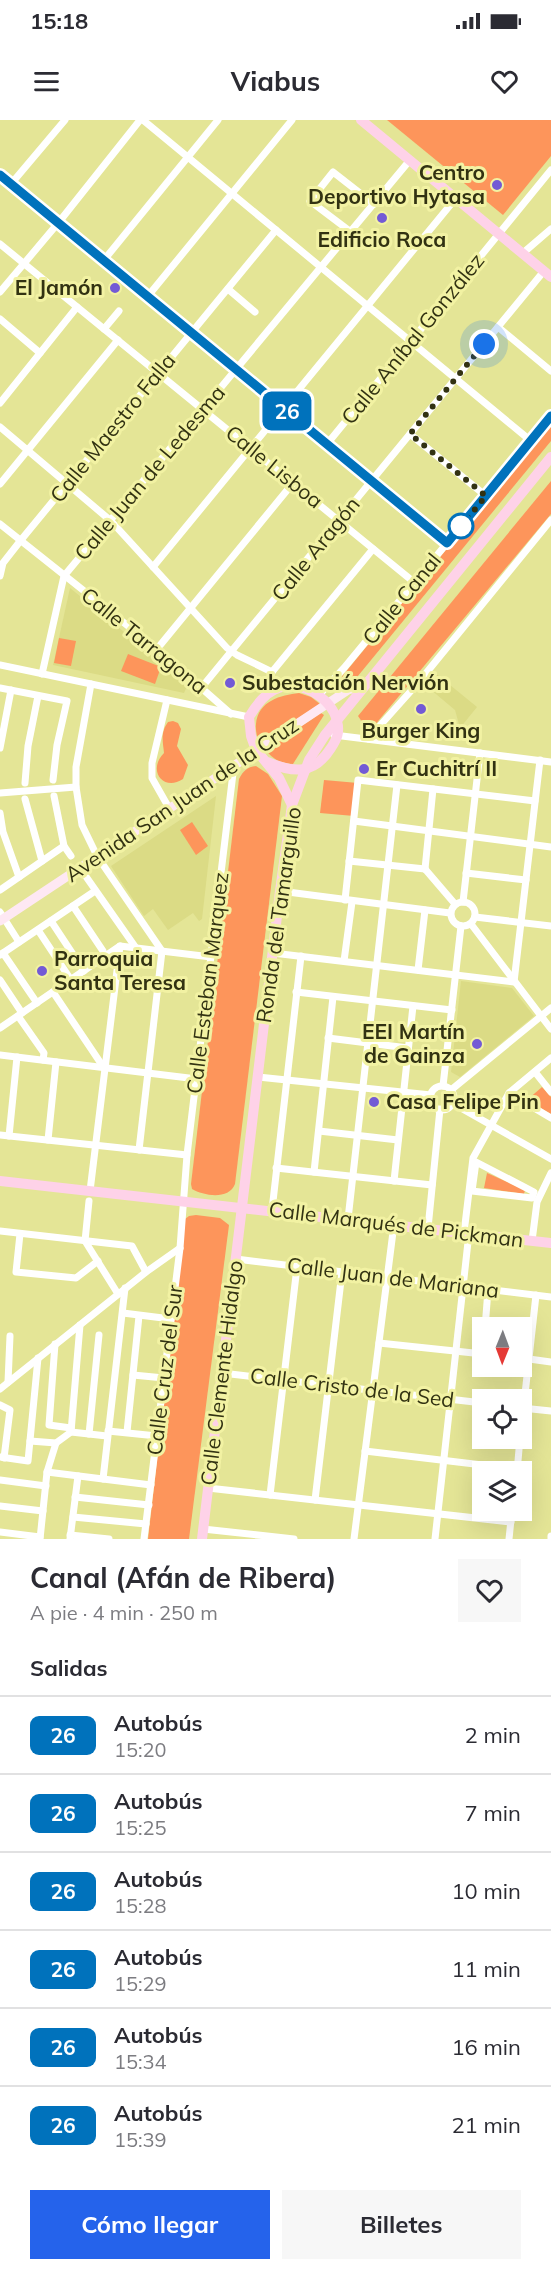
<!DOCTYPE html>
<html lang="es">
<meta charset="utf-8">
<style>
:root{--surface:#fff;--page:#f7f7f7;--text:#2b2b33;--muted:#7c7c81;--line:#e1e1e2;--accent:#2563eb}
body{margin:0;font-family:Mulish,sans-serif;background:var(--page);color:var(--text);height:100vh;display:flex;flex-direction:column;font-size:22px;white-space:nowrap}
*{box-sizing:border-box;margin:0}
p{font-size:20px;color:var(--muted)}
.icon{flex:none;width:33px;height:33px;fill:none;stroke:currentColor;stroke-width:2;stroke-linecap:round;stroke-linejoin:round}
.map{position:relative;height:1419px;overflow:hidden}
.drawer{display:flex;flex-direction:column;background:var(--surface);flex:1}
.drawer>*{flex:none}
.badge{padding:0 12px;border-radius:9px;font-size:21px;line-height:39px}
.needle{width:39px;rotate:181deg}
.tools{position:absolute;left:472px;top:1197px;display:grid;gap:12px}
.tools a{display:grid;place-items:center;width:60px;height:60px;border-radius:0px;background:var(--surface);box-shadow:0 6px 24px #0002;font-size:30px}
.you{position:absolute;width:30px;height:30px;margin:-15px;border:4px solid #fff;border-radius:50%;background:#1a73e8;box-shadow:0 0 0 9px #1a73e833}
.map>.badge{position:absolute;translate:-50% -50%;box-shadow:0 0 0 3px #fff}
h2{padding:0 30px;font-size:22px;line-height:54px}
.round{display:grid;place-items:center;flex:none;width:63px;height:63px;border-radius:0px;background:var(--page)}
.headline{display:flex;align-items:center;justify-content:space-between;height:102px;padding:0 30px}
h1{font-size:28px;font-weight:700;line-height:45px}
.cta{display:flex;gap:12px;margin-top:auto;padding:12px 30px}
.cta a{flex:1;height:69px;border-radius:0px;background:var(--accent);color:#fff;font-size:24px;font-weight:700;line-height:69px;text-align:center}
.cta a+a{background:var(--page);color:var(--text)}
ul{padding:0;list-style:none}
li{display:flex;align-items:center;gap:18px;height:78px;padding:0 30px;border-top:2px solid var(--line)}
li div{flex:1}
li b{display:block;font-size:22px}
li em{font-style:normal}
li .badge{min-width:66px;font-weight:700;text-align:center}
.status{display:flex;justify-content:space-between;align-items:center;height:42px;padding:0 30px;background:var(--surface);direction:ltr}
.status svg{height:16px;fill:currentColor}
header{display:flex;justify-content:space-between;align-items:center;height:78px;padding:0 30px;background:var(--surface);font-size:27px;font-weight:700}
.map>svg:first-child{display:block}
.built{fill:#dbdb85}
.green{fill:#fd955b}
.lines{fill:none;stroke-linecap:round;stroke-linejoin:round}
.street{stroke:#fff;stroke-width:7}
.secondary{stroke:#fee8f3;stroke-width:9}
.primary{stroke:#fed2e8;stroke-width:10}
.line-casing{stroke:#fff;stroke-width:14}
.line{stroke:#0072bc;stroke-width:9}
.walk{stroke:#323212;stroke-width:6;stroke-dasharray:0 10.8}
.poi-dot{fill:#735ad5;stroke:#f2f2a3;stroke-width:2}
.stop-dot{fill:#fff;stroke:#0072bc;stroke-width:3}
.labels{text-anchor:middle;stroke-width:6;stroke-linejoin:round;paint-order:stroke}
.poi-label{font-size:21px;font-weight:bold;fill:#323212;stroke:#f2f2a3;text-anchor:start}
.street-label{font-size:21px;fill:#323212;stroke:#f2f2a3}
</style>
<div class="status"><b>15:18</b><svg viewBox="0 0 49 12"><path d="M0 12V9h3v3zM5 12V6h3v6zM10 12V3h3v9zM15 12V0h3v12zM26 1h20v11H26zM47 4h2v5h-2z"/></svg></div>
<header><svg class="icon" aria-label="menu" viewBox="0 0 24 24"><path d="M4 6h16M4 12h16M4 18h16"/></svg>Viabus<svg class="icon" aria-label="heart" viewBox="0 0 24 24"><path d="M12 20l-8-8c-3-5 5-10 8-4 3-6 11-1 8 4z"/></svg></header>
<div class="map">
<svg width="551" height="1419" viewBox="0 0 551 1419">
<rect width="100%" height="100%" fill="#e4e596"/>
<g class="built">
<polygon points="70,468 188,564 184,573 53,545"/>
<polygon points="434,552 477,587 460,608 455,590 424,564"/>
<polygon points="216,676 202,799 199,801 193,793 168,810 153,789 144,796 111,746"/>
<polygon points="461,861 512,868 534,896 460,957 451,952"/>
</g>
<g class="green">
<polygon points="387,0 551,0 551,36 503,95"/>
<polygon points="551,302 551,321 353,562 335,565"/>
<polygon points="551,361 551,394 369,612 358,596"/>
<polygon points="59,518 76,521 71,546 54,543"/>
<polygon points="128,534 161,547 155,564 121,551"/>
<path d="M299,573L311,577L320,584L258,624C258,618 255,610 256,604C258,581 281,575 299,573Z"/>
<path d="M321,593L324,595L293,644C281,643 273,640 266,630Z"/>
<path d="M173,601L178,603L181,609L177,626L188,645L183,659C163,672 147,650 164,633C163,622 160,613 168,602Z"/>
<path d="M256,646L268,654L282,676L235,1064C229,1080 204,1076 192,1069L191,1064L239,659C243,651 247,647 256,646Z"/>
<polygon points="324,660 358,663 354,696 320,693"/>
<polygon points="192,702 208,726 196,735 180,710"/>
<polygon points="542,967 551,977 551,994 527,980"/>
<polygon points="487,1053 525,1070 524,1074 484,1068"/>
<polygon points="196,1095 220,1098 229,1105 189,1419 148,1419 185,1099 189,1096"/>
</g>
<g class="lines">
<g class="street">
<polyline points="143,0 531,321"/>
<polyline points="0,55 447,423"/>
<polyline points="11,64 65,0"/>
<polyline points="351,112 310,81 333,52 374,84"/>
<polyline points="0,124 415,463"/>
<polyline points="523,133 551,109"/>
<polyline points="104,140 218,0"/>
<polyline points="228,169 255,192"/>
<polyline points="0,172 59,102 140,0"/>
<polyline points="148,176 292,0"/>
<polyline points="0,199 40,233"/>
<polyline points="498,207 551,251"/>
<polyline points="104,209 119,191"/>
<polyline points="0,283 77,187"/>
<polyline points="0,307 111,401 227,528 237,535 272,552"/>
<polyline points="410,314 486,376"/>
<polyline points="327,324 551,50"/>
<polyline points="0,364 118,220"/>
<polyline points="0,404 157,529 231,594"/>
<polyline points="153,447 456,78"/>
<polyline points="0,456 3,443 21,420 276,110"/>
<polyline points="157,529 293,363"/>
<polyline points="0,545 249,597"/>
<polyline points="272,552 373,429"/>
<polyline points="42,554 64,456 410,40"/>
<polyline points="91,564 76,647 76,667 82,705 97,736 162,831 139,1030"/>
<polyline points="202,567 544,151"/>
<polyline points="0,568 67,581 57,625 53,660"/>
<polyline points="319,575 344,548 551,297"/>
<polyline points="167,580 152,643 152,658 169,688"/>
<polyline points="334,615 551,642"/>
<polyline points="368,619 418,563 551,400"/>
<polyline points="0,628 11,570"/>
<polyline points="25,663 28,626 38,576"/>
<polyline points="0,673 76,667"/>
<polyline points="54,676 64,726 71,736"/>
<polyline points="25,679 42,741"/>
<polyline points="0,693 3,712 19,757"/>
<polyline points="354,701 551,727"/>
<polyline points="349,741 425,749"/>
<polyline points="80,748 136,828"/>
<polyline points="425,749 433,669"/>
<polyline points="425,749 455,784"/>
<polyline points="466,753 526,760"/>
<polyline points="0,770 64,726"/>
<polyline points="280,771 450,793"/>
<polyline points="345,780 358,660 535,681"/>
<circle cx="463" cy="794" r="12"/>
<polyline points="463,782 480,633"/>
<polyline points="73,786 103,831"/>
<polyline points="0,792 19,822"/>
<polyline points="475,797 551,806"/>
<polyline points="51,801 84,851"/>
<polyline points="471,804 551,909"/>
<polyline points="38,810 71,860"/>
<polyline points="3,833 37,883"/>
<polyline points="273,833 514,862 540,640"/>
<polyline points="0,835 95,771"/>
<polyline points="344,841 352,782"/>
<polyline points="418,850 425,790"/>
<polyline points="0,860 22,893"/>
<polyline points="53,872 104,948"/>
<polyline points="296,872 452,890"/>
<polyline points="18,896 44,933 43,940"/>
<polyline points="0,908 120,826 211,837"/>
<polyline points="328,918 408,928"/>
<polyline points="0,935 197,959"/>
<polyline points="535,952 551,972"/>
<polyline points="258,957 431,975"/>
<polyline points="443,966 461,806"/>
<circle cx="442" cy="978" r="12"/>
<polyline points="451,970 551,888"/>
<polyline points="509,973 551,998"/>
<polyline points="452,983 551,1039"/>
<polyline points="319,1011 398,1020"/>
<polyline points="0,1015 187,1035"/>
<polyline points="9,1016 17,937"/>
<polyline points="48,1020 56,942"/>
<polygon points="476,1042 534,1072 532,1078 472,1071"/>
<polyline points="276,1048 432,1065"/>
<polyline points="314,1052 333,877"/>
<polyline points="394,1061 413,886"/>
<polyline points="90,1071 120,826"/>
<polyline points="89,1081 85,1121 118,1174"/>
<polyline points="272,1090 301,836"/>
<polyline points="348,1099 397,665"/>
<polyline points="428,1108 440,989"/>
<polyline points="0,1111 132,1126 146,1152"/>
<polyline points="464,1113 473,1038 509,973 551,938"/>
<polyline points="20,1114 16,1152 76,1158 98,1141"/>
<polyline points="532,1121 537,1082 551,1053"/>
<polyline points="236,1139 551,1177"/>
<polyline points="123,1193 171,1199"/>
<polyline points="485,1208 488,1170"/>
<polyline points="379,1223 483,1234"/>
<polyline points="55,1224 49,1305 71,1308"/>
<polyline points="522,1238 551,1242"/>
<polyline points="222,1253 483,1283"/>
<polyline points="133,1255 164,1258"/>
<polyline points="8,1262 10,1216"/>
<polyline points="0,1269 146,1152 180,1128"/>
<polyline points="0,1285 10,1290 4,1338"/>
<polyline points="522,1288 551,1291"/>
<polyline points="522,1301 536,1175"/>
<polyline points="108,1311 157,1316"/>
<polyline points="71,1312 107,1316"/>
<polyline points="127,1312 139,1196"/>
<polyline points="89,1314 99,1215"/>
<polyline points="30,1321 56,1323"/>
<polyline points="365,1331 517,1349"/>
<polyline points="0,1337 28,1341 38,1238"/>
<polyline points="47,1352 151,1365"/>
<polyline points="517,1352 520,1318"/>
<polyline points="103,1359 125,1168"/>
<polyline points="0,1360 46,1366"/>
<polyline points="208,1368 511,1402"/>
<polyline points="270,1375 297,1147"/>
<polyline points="75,1377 149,1385"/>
<polyline points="315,1380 342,1152"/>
<polyline points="0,1386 43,1391"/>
<polyline points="73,1397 146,1404"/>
<polyline points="203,1409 294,1419"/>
<polyline points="0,1412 40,1417"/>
<polyline points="70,1415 109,1419"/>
<polyline points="40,1419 47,1352 56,1323 71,1312 80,1205"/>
<polyline points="70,1419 78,1356"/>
<polyline points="144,1419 180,1128 187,1035 234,645"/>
<polyline points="354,1419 394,1104"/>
<polyline points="435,1419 469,1113"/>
<polyline points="509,1419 512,1390"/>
<polyline points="551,1419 551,1416"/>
</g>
<polyline class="secondary" points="0,801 348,570 366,565"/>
<g class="primary">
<polyline points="361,0 551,157"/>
<path d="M267,642C294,653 314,655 331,628C337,619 340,612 337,601C332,577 297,557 274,570C263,575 255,587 249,597L251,616L256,630L279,658L292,685"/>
<polyline points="0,1061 551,1123"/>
<polyline points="202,1419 280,771 292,685 309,640 325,615 551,337"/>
</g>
</g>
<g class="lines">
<g class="line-casing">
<polyline id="line" points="0,55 447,423 551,296"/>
</g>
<use href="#line" class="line"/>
<polyline class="walk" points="461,406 486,376 410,314 484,224"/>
</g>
<g class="poi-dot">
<circle cx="497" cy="65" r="6"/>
<circle cx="382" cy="98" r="6"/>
<circle cx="115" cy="168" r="6"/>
<circle cx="230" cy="563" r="6"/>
<circle cx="421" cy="589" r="6"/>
<circle cx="364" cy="649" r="6"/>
<circle cx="42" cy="851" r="6"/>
<circle cx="477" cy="924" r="6"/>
<circle cx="374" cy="982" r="6"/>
</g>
<circle class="stop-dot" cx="461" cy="406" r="12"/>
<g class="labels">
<g class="poi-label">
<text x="485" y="60" text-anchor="end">Centro<tspan x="485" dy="24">Deportivo Hytasa</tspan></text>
<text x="382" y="127" text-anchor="middle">Edificio Roca</text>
<text x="103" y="175" text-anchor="end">El Jamón</text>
<text x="242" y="570">Subestación Nervión</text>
<text x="421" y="618" text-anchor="middle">Burger King</text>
<text x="376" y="656">Er Cuchitrí II</text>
<text x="54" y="846">Parroquia<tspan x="54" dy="24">Santa Teresa</tspan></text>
<text x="465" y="919" text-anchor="end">EEI Martín<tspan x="465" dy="24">de Gainza</tspan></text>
<text x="386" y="989">Casa Felipe Pin</text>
</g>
<g class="street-label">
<text transform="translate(413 219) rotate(-51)" y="7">Calle Aníbal González</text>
<text transform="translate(113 308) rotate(-51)" y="7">Calle Maestro Falla</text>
<text transform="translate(274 347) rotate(39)" y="7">Calle Lisboa</text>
<text transform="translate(150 353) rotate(-50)" y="7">Calle Juan de Ledesma</text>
<text transform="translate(316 429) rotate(-51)" y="7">Calle Aragón</text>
<text transform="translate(402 479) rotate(-51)" y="7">Calle Canal</text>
<text transform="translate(144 521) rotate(39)" y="7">Calle Tarragona</text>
<text transform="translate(182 680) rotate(-34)" y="7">Avenida San Juan de la Cruz</text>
<text transform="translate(279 795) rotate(-82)" y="7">Ronda del Tamarguillo</text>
<text transform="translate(208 863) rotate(-83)" y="7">Calle Esteban Marquez</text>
<text transform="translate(396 1105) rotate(7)" y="7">Calle Marqués de Pickman</text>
<text transform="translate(393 1158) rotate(7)" y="7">Calle Juan de Mariana</text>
<text transform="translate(165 1250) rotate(-83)" y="7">Calle Cruz del Sur</text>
<text transform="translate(222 1253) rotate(-83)" y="7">Calle Clemente Hidalgo</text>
<text transform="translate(352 1268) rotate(7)" y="7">Calle Cristo de la Sed</text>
</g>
</g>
</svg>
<div class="tools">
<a><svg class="needle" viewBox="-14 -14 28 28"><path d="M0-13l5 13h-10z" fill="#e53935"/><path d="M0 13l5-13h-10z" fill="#7c7c81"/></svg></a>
<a><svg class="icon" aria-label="locate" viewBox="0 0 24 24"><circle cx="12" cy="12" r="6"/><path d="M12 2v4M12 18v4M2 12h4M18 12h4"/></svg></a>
<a><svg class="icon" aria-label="layers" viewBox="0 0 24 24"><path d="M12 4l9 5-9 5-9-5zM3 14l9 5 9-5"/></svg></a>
</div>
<div class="you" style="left:484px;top:224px"></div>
<b class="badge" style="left:287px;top:291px;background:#0072bc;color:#fff">26</b>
</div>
<section class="drawer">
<div class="headline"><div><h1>Canal (Afán de Ribera)</h1><p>A pie · 4 min · 250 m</p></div><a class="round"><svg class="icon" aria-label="heart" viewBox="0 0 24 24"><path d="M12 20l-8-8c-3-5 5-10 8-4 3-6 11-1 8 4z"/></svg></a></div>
<h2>Salidas</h2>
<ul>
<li><span class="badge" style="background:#0072bc;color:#fff">26</span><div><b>Autobús</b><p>15:20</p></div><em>2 min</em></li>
<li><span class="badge" style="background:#0072bc;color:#fff">26</span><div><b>Autobús</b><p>15:25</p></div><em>7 min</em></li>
<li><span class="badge" style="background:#0072bc;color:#fff">26</span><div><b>Autobús</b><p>15:28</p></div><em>10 min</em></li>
<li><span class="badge" style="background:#0072bc;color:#fff">26</span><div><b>Autobús</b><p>15:29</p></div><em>11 min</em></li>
<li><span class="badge" style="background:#0072bc;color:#fff">26</span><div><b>Autobús</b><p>15:34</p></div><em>16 min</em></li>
<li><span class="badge" style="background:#0072bc;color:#fff">26</span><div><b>Autobús</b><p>15:39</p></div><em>21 min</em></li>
</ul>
<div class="cta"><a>Cómo llegar</a><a>Billetes</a></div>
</section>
